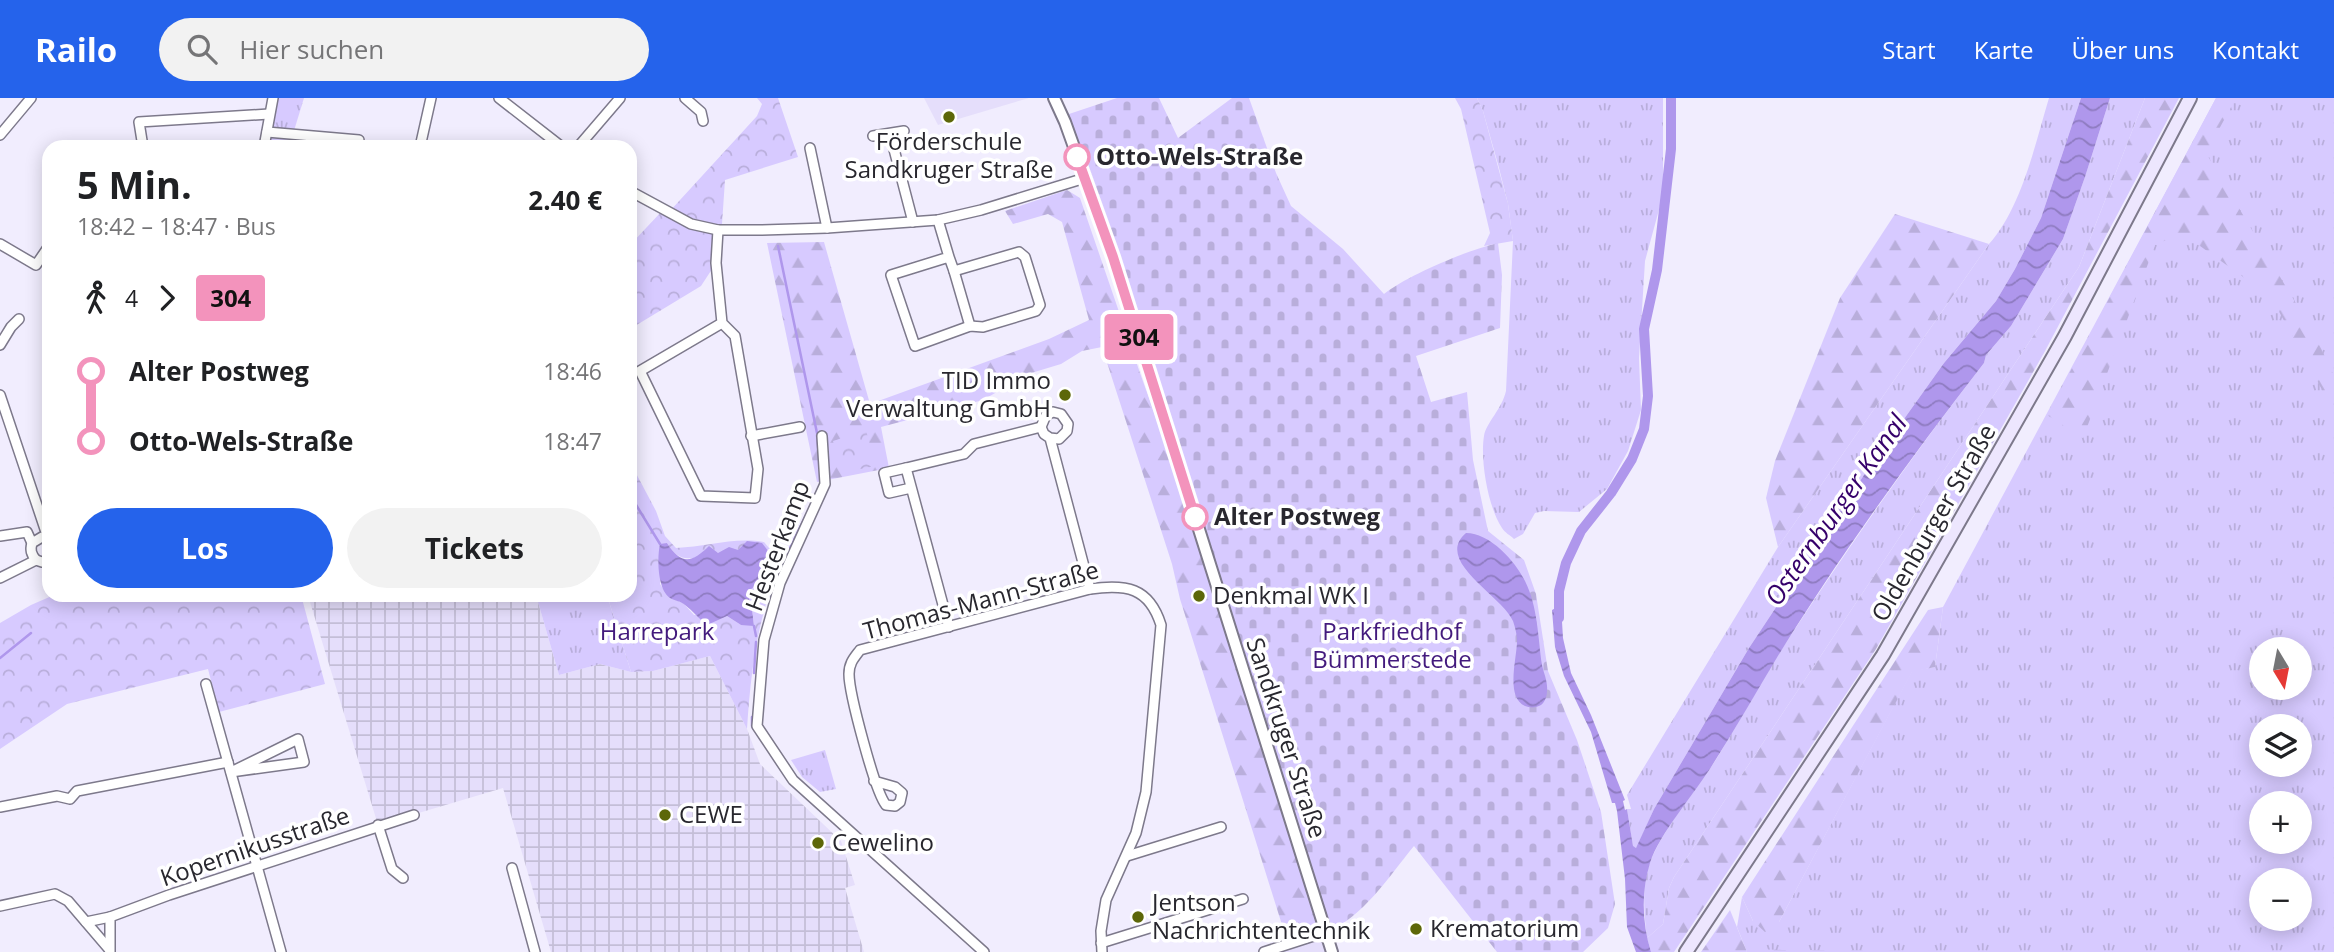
<!DOCTYPE html>
<html lang="de">
<meta charset="utf-8">
<style>
:root{--surface:#fff;--page:#f2f2f2;--text:#202124;--muted:#757577;--accent:#2563eb}
body{margin:0;font-family:"Open Sans",sans-serif;background:var(--page);color:var(--text);height:100vh;display:flex;flex-direction:column;font-size:26px;white-space:nowrap}
*{box-sizing:border-box;margin:0}
p{font-size:23px;color:var(--muted)}
.icon{flex:none;width:38px;height:38px;fill:none;stroke:currentColor;stroke-width:2;stroke-linecap:round;stroke-linejoin:round}
.map{position:relative;flex:1;overflow:hidden}
.panel{position:absolute;left:42px;top:42px;width:595px;height:462px;display:flex;flex-direction:column;background:var(--surface);border-radius:21px;box-shadow:0 4px 18px #0003}
.panel>*{flex:none}
.badge{padding:0 14px;border-radius:5px;font-size:24px;line-height:46px}
.needle{width:46px;rotate:170deg}
.fabs{position:absolute;left:2249px;top:539px;display:grid;gap:14px}
.fabs a{display:grid;place-items:center;width:63px;height:63px;border-radius:50%;background:var(--surface);box-shadow:0 4px 18px #0003;font-size:35px}
.map>.badge{position:absolute;translate:-50% -50%;box-shadow:0 0 0 4px #fff}
.legs{display:flex;align-items:center;gap:10px;height:77px;padding:0 35px;font-size:23px}
.legs p{margin-inline-start:auto}
.summary{display:flex;align-items:center;justify-content:space-between;height:119px;padding:0 35px}
h1{font-size:38px;font-weight:700;line-height:52px}
.action{display:flex;gap:14px;margin-top:auto;padding:14px 35px}
.action a{flex:1;height:80px;border-radius:42px;background:var(--accent);color:#fff;font-size:28px;font-weight:700;line-height:80px;text-align:center}
.action a+a{background:var(--page);color:var(--text)}
ul{padding:0 35px;list-style:none}
li{display:flex;align-items:center;gap:24px;height:70px;font-size:26px}
li i{display:grid;place-items:center;width:10px;height:100%;margin:0 9px;background:currentColor}
li i::after{content:'';width:18px;height:18px;margin:-9px;border:5px solid;border-radius:50%;background:var(--surface)}
li p{margin-inline-start:auto}
li:first-child i{background:linear-gradient(#0000 50%,currentColor 0)}
li:last-child i{background:linear-gradient(currentColor 50%,#0000 0)}
header{display:flex;align-items:center;gap:42px;box-sizing:border-box;height:98px;padding:0 35px;background:var(--accent);color:#fff}
header strong{font-size:33px}
nav{display:flex;gap:38px;margin-inline-start:auto;font-size:24px}
.search{width:490px;height:63px;background:var(--page);display:flex;align-items:center;gap:18px;box-sizing:border-box;padding:0 24px;border-radius:38px;color:var(--muted);font-size:26px}
.map>svg:first-child{display:block}
.built{fill:#e5defb}
.industrial{fill:url(#industrial-grid)}
.grass{fill:url(#grass-tufts);fill-rule:evenodd}
.forest{fill:url(#forest-firs)}
.cemetery{fill:url(#cemetery-stones)}
.park{fill:url(#park-crowns);fill-rule:evenodd}
.water{fill:url(#water-waves)}
.lines{fill:none;stroke-linecap:round;stroke-linejoin:round}
.stream{stroke:#af97ec;stroke-width:2.5}
.canal{stroke:#af97ec;stroke-width:10}
.minor-casing{stroke:#7d798b;stroke-width:12}
.tertiary-casing{stroke:#7d798b;stroke-width:14}
.secondary-casing{stroke:#7d798b;stroke-width:16}
.minor{stroke:#fff;stroke-width:9}
.tertiary{stroke:#fff;stroke-width:10}
.secondary{stroke:#ede6fe;stroke-width:12}
.line-1-casing{stroke:#fff;stroke-width:16}
.line-1{stroke:#f393bc;stroke-width:10}
.poi-dot{fill:#5d6709;stroke:#fff;stroke-width:2.5}
.stop-1-dot{fill:#fff;stroke:#f393bc;stroke-width:3.5}
.labels{text-anchor:middle;stroke-width:7;stroke-linejoin:round;paint-order:stroke}
.poi-label{font-size:24px;fill:#28272e;stroke:#fff;text-anchor:start}
.stop-label{font-size:24px;font-weight:bold;fill:#28272e;stroke:#fff;text-anchor:start}
.street-label{font-size:24px;fill:#28272e;stroke:#fff}
.park-label{font-size:24px;fill:#431a7d;stroke:#fff}
.water-label{font-size:26px;font-style:italic;fill:#35006a;stroke:#fff}
</style>
<header>
<strong>Railo</strong>
<div class="search"><svg class="icon" aria-label="search" viewBox="0 0 24 24"><circle cx="10" cy="10" r="6"/><path d="M15 15l6 6"/></svg>Hier suchen</div>
<nav><a>Start</a><a>Karte</a><a>Über uns</a><a>Kontakt</a></nav>
</header>
<div class="map">
<svg width="2334" height="854" viewBox="0 0 2334 854">
<defs>
<pattern id="industrial-grid" width="8" height="8" patternUnits="userSpaceOnUse" patternTransform="scale(1.75)"><rect width="8" height="8" fill="#e5defb"/><path d="M0 4h8M4 0v8" fill="none" stroke="#c4bed7"/></pattern>
<pattern id="grass-tufts" width="24" height="20" patternUnits="userSpaceOnUse" patternTransform="scale(1.75)"><rect width="24" height="20" fill="#d7caff"/><path d="M3 7l-1-3M5 7V3M7 7l1-3M15 17l-1-3M17 17v-4M19 17l1-3" fill="none" stroke="#b9aedb"/></pattern>
<pattern id="forest-firs" width="22" height="20" patternUnits="userSpaceOnUse" patternTransform="scale(1.75)"><rect width="22" height="20" fill="#d7caff"/><path d="M5 1l3.5 6h-7zM16 11l3.5 6h-7z" fill="#b9aedb"/></pattern>
<pattern id="cemetery-stones" width="16" height="16" patternUnits="userSpaceOnUse" patternTransform="scale(1.75)"><rect width="16" height="16" fill="#d7caff"/><path d="M2 7V4a2 2 0 0 1 4 0v3zM10 15v-3a2 2 0 0 1 4 0v3z" fill="#b9aedb"/></pattern>
<pattern id="park-crowns" width="20" height="18" patternUnits="userSpaceOnUse" patternTransform="scale(1.75)"><rect width="20" height="18" fill="#d7caff"/><path d="M2 6a3 3 0 1 1 6 0M12 15a3 3 0 1 1 6 0" fill="none" stroke="#b9aedb"/></pattern>
<pattern id="water-waves" width="16" height="10" patternUnits="userSpaceOnUse" patternTransform="scale(1.75)"><rect width="16" height="10" fill="#af97ec"/><path d="M0 5q4-4 8 0t8 0" fill="none" stroke="#8e7bc0"/></pattern>
</defs>
<rect width="100%" height="100%" fill="#f1edfe"/>
<g class="built">
<polygon points="924,0 1029,0 938,27"/>
<polygon points="1326,834 1332,854 1264,854"/>
</g>
<polygon class="industrial" points="334,497 536,497 559,577 600,566 631,574 653,573 710,558 747,631 760,666 841,743 855,787 845,790 864,854 551,854 503,690 378,727 310,504"/>
<g class="grass">
<polygon points="273,0 304,0 289,49 264,49"/>
<path d="M1477,0H1663V97L1645,163L1639,260L1641,312L1628,353L1607,391L1579,414L1544,413L1535,415L1523,436L1514,441C1510,437 1505,435 1502,430C1488,409 1480,362 1484,338C1486,325 1502,311 1506,293L1513,143L1508,106L1499,70L1483,13Z"/>
<path d="M2049,0H2081L2041,120L2015,171L1996,203L1944,265L1864,377L1749,550L1654,711L1638,747L1636,750L1633,749L1627,711H1631L1627,697L1778,449L1989,146C2022,109 2035,46 2049,0Z"/>
<path d="M2110,0H2145L2079,169L1674,779L1669,790L1663,826L1647,840C1644,815 1641,786 1651,762C1665,727 1700,689 1720,655C1746,613 1769,569 1797,528C1856,438 1918,350 1984,265L1986,257L2011,228L2063,141L2085,79Z"/>
<path d="M2216,0H2334V854H1747L1737,829L1742,799L1753,823L1779,824L1912,573L1935,569L1943,509ZM2261,551H2300V590H2261ZM2261,628H2300V667H2261ZM2261,705H2300V744H2261ZM2261,782H2300V821H2261Z"/>
<polygon points="536,497 607,497 631,574 600,566 559,577"/>
<polygon points="825,652 836,691 820,694 802,679 791,662"/>
</g>
<g class="forest">
<polygon points="2145,0 2179,0 2045,253 1876,551 1674,854 1651,854 1647,840 1663,826 1669,790 1674,779 2079,169"/>
<polygon points="2216,0 2236,0 2206,55 2316,239 2334,278 2334,307 2326,299 2271,199 2182,135 2155,147 2083,340 2047,317"/>
<polygon points="1067,92 1080,100 1140,275 1209,468 1326,834 1288,846 1180,501 1172,466 1102,249 1082,253 1061,266 1028,276 983,302 881,329 889,370 817,384 767,145 824,144 870,306 1049,241 1089,222 1062,124 1048,116 1013,126 1005,113"/>
<polygon points="1895,116 1989,146 1778,449 1766,400 1775,363 1840,200"/>
<polygon points="1943,509 1935,569 1912,574 1779,824 1765,834 1753,823 1742,799 1928,512"/>
<polygon points="1730,812 1747,854 1701,854"/>
<polygon points="1759,851 1782,852 2104,854 1761,854"/>
</g>
<path class="cemetery" d="M1117,0H1159L1178,40L1232,0H1249L1276,75L1291,108L1343,151L1384,196C1408,177 1468,152 1498,145L1502,177L1500,230L1416,258L1431,304L1467,294L1473,362L1488,433L1524,462L1536,496L1548,573L1577,642L1601,714L1615,806L1608,830L1583,854H1497L1414,748C1390,777 1362,821 1327,833L1063,18Z"/>
<g class="park">
<polygon points="757,0 778,0 798,59 725,82 722,126 718,132 716,165 701,188 630,231 630,147 663,112 669,114 757,18 762,6"/>
<polygon points="1455,0 1477,0 1483,13 1508,106 1513,143 1484,148 1490,135 1461,11"/>
<polygon points="866,332 875,368 841,375 833,343"/>
<path d="M630,364L656,413L665,438L676,450C706,449 733,439 764,444L769,450L792,449C785,463 776,478 770,493C755,538 750,584 747,631L710,558L653,573L631,574L607,497H630ZM667,445C676,460 683,462 699,459L705,452L718,455L738,452L769,454L789,450C784,458 779,462 772,468C763,478 759,487 746,494L752,511L754,527H741L727,518L694,517L683,505L669,499L660,486V470Z"/>
<polygon points="54,497 301,497 325,586 219,614 208,571 67,606 0,651 0,525 31,507"/>
</g>
<g class="water">
<path d="M2081,0H2110L2085,79L2063,141L2011,228L1986,257L1984,265C1918,350 1854,438 1796,529C1767,574 1742,621 1713,666C1696,694 1659,736 1650,765C1641,794 1642,825 1651,854H1636L1627,829L1625,781L1617,713L1615,705H1612L1591,634L1564,578L1555,549L1552,512L1561,507L1563,540L1571,575L1591,617L1625,702L1623,703L1625,712L1627,711L1633,748L1636,750L1654,711L1749,550L1864,377L1944,265L1996,203L2015,171L2041,120Z"/>
<path d="M1466,435C1490,435 1515,463 1525,483C1538,509 1538,540 1542,567C1544,576 1548,584 1547,593C1547,598 1545,604 1541,607C1536,610 1530,610 1525,608C1505,599 1517,560 1517,543C1517,536 1515,529 1513,523C1503,498 1433,463 1466,435Z"/>
<path d="M747,443L762,445L769,454L790,450C785,457 779,462 773,468C762,478 760,486 747,494L752,511L754,528L741,527L727,518L707,527C699,521 693,513 685,507C681,503 675,503 670,500C657,491 657,459 660,446L667,445C681,467 692,465 709,448L718,455L729,449L738,452Z"/>
</g>
<g class="lines">
<g class="stream">
<polyline points="778,148 817,335"/>
<polyline points="817,337 819,359"/>
<polyline points="630,397 660,446"/>
<polyline points="790,450 815,399"/>
<polyline points="754,528 756,538"/>
<polyline points="0,560 31,535"/>
<polyline points="754,575 756,544"/>
<polyline points="752,619 752,628 754,631"/>
<polyline points="789,683 828,719"/>
</g>
<polyline class="canal" points="1559,520 1559,493 1566,465 1581,433 1611,395 1632,361 1644,331 1648,298 1644,231 1657,172 1671,51 1671,0"/>
<g class="minor-casing">
<g id="minor">
<polyline points="499,0 562,49"/>
<polyline points="685,0 701,14 703,23"/>
<polyline points="267,34 359,42 358,49"/>
<polyline points="890,36 913,124"/>
<polyline points="0,37 31,0"/>
<polyline points="873,38 904,33"/>
<polyline points="143,49 139,24 269,16"/>
<polyline points="264,49 273,0"/>
<polyline points="420,49 431,0"/>
<polyline points="578,49 620,0"/>
<polyline points="810,50 827,130"/>
<polyline points="630,93 691,126 718,132 761,132 827,130 938,122 981,112 1085,80"/>
<polyline points="938,122 949,159 891,177 915,248 970,228 983,229 1036,213 1040,207 1025,159 1019,154 954,173 949,159"/>
<polyline points="718,132 716,165 722,225 640,273 701,398 755,400 758,371 735,238 722,225"/>
<polyline points="0,146 36,167 49,148"/>
<polyline points="954,173 970,228"/>
<polyline points="0,247 11,229 19,221"/>
<polyline points="0,297 48,440"/>
<polyline points="751,338 800,329"/>
<polyline points="822,338 825,386 780,485 764,542 757,628 793,682 984,854"/>
<polyline points="1050,340 1059,341 1067,333 1068,326 1061,316 1053,314 1046,317 1041,329 1044,336 1050,340 1090,491"/>
<polyline points="906,370 964,356 974,346 1041,329"/>
<polyline points="911,390 889,395 884,375 906,370 949,529"/>
<polyline points="0,438 27,434 32,445"/>
<path d="M36,462C31,456 30,452 32,445L42,439L49,441"/>
<polyline points="0,480 36,462 42,464 49,462"/>
<polyline points="206,586 281,854"/>
<polygon points="298,641 304,664 231,674"/>
<path d="M874,683L895,689L902,695L900,704L895,708L886,707C875,694 849,595 849,576C849,565 854,560 860,552L1090,491C1126,486 1149,489 1161,527L1146,694L1136,735L1106,802L1101,833L1102,854"/>
<polyline points="0,709 57,698 70,701 77,693 228,664"/>
<polyline points="378,727 392,771 403,780"/>
<polyline points="1127,758 1221,729"/>
<polyline points="512,770 535,854"/>
<polyline points="0,808 55,796 68,803 109,851"/>
<polyline points="86,824 110,819"/>
<polyline points="1101,845 1243,801"/>
<polyline points="110,854 110,819 169,797 414,717"/>
<polyline points="1264,854 1326,834"/>
</g>
</g>
<g class="tertiary-casing">
<polyline id="tertiary" points="1054,0 1065,24 1113,158 1332,854"/>
</g>
<g class="secondary-casing">
<polyline id="secondary" points="1686,854 1883,557 2065,238 2190,0"/>
</g>
<use href="#minor" class="minor"/>
<use href="#tertiary" class="tertiary"/>
<use href="#secondary" class="secondary"/>
</g>
<g class="lines">
<g class="line-1-casing">
<polyline id="line-1" points="1077,59 1113,159 1195,419"/>
</g>
<use href="#line-1" class="line-1"/>
</g>
<g class="poi-dot">
<circle cx="949" cy="19" r="7"/>
<circle cx="1065" cy="297" r="7"/>
<circle cx="1199" cy="498" r="7"/>
<circle cx="665" cy="717" r="7"/>
<circle cx="818" cy="745" r="7"/>
<circle cx="1138" cy="819" r="7"/>
<circle cx="1416" cy="831" r="7"/>
</g>
<g class="stop-1-dot">
<circle cx="1077" cy="59" r="12"/>
<circle cx="1195" cy="419" r="12"/>
</g>
<g class="labels">
<g class="poi-label">
<text x="949" y="52" text-anchor="middle">Förderschule<tspan x="949" dy="28">Sandkruger Straße</tspan></text>
<text x="1051" y="291" text-anchor="end">TID Immo<tspan x="1051" dy="28">Verwaltung GmbH</tspan></text>
<text x="1213" y="506">Denkmal WK I</text>
<text x="679" y="725">CEWE</text>
<text x="832" y="753">Cewelino</text>
<text x="1152" y="813">Jentson<tspan x="1152" dy="28">Nachrichtentechnik</tspan></text>
<text x="1430" y="839">Krematorium</text>
</g>
<g class="stop-label">
<text x="1096" y="67">Otto-Wels-Straße</text>
<text x="1214" y="427">Alter Postweg</text>
</g>
<g class="street-label">
<text transform="translate(1934 425) rotate(-60)" y="8">Oldenburger Straße</text>
<text transform="translate(778 448) rotate(-69)" y="8">Hesterkamp</text>
<text transform="translate(981 503) rotate(-15)" y="8">Thomas-Mann-Straße</text>
<text transform="translate(1286 640) rotate(72)" y="8">Sandkruger Straße</text>
<text transform="translate(255 749) rotate(-19)" y="8">Kopernikusstraße</text>
</g>
<g class="park-label">
<text x="657" y="542">Harrepark</text>
<text x="1392" y="542">Parkfriedhof<tspan x="1392" dy="28">Bümmerstede</tspan></text>
</g>
<g class="water-label">
<text transform="translate(1836 412) rotate(-55)" y="9">Osternburger Kanal</text>
</g>
</g>
</svg>
<div class="fabs">
<a><svg class="needle" viewBox="-14 -14 28 28"><path d="M0-13l5 13h-10z" fill="#e53935"/><path d="M0 13l5-13h-10z" fill="#757577"/></svg></a>
<a><svg class="icon" aria-label="layers" viewBox="0 0 24 24"><path d="M12 4l9 5-9 5-9-5zM3 14l9 5 9-5"/></svg></a>
<a>+</a>
<a>−</a>
</div>
<b class="badge" style="left:1139px;top:239px;background:#f393bc;color:#111">304</b>
<section class="panel">
<div class="summary"><div><h1>5 Min.</h1><p>18:42 – 18:47 · Bus</p></div><b>2.40 €</b></div>
<div class="legs"><svg class="icon" aria-label="walk" viewBox="0 0 24 24"><circle cx="13" cy="4" r="2"/><path d="M13 8l-2 6 4 7M11 14l-3 7M7 12l3-4h3l4 4"/></svg>4<svg class="icon" aria-label="forward" viewBox="0 0 24 24"><path d="M9 5l7 7-7 7"/></svg><b class="badge" style="background:#f393bc;color:#111">304</b></div>
<ul>
<li><i style="color:#f393bc"></i><b>Alter Postweg</b><p>18:46</p></li>
<li><i style="color:#f393bc"></i><b>Otto-Wels-Straße</b><p>18:47</p></li>
</ul>
<div class="action"><a>Los</a><a>Tickets</a></div>
</section>
</div>
